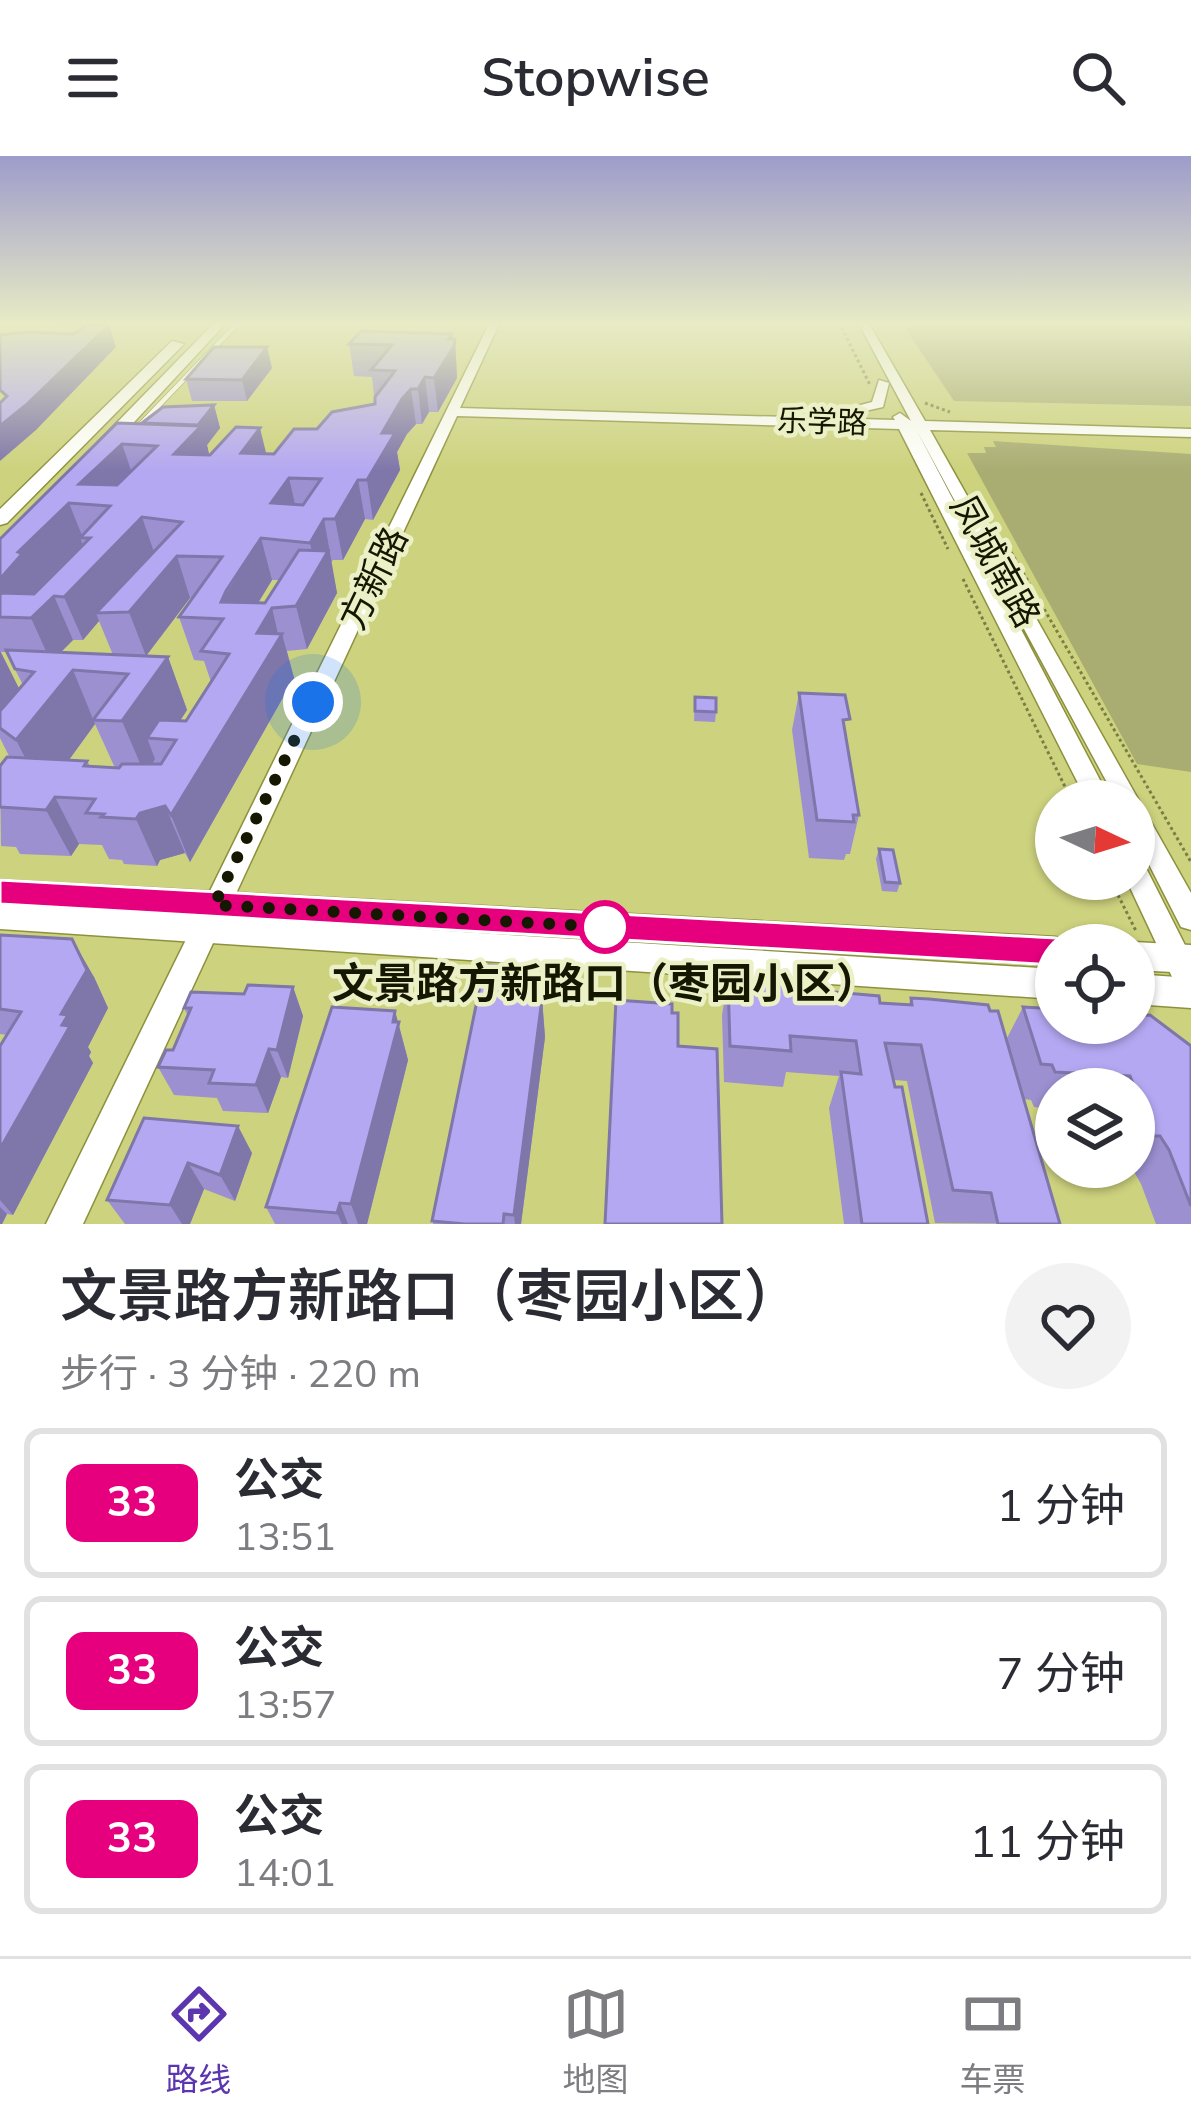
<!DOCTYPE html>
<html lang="zh">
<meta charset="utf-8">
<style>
:root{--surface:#fff;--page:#f2f2f3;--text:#2b2b33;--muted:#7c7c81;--line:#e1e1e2;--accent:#5b36ae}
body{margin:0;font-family:"Nunito Sans","Noto Sans SC",sans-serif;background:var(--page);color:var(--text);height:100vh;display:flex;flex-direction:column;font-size:45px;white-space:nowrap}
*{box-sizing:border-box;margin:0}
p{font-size:39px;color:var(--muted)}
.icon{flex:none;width:66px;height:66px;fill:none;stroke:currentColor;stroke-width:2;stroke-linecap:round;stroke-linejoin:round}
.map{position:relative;height:1068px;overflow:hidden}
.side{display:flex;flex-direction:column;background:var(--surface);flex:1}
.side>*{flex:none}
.badge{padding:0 24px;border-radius:18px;font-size:42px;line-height:78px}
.needle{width:78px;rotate:94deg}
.fabs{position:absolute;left:1035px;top:624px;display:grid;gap:24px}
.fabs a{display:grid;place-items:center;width:120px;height:120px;border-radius:50%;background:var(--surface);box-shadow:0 3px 9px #0004;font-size:60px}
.you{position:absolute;width:60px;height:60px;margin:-30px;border:9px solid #fff;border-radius:50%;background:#1a73e8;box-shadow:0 0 0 18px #1a73e833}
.map>.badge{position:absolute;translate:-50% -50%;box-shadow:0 0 0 6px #fff}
.round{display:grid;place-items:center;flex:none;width:126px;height:126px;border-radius:63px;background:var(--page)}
.head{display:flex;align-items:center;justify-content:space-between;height:204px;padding:0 60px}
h1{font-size:57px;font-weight:600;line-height:90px}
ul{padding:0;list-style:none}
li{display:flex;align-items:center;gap:36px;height:150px;margin:0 24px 18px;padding:0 36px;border:6px solid var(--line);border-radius:18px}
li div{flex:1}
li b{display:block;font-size:45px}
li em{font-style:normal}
li .badge{min-width:132px;font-weight:700;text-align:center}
header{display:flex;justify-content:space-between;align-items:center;height:156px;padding:0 60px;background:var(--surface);font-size:54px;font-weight:600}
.menu{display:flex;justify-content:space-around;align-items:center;height:168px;border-top:3px solid var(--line);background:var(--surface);font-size:33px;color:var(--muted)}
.menu a{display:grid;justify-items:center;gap:6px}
.menu .active{color:var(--accent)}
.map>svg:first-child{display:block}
.green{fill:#a9ad72}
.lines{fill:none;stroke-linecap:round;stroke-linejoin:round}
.service-far1-casing{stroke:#8d913d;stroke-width:6}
.service-casing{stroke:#8d913d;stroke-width:8}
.tertiary-casing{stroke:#8d913d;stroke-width:3}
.secondary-casing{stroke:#8d913d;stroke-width:3}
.path{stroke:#7a7e45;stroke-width:3;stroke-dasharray:3 3;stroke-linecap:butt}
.service-far1{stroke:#fff;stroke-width:4.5}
.service{stroke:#fff;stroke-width:6}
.tertiary{fill:#fff;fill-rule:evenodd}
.secondary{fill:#fff;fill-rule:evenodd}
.wall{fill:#9c90d1;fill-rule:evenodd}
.shaded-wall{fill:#7f76aa}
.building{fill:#b5a8f3;stroke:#7f76aa;stroke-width:3;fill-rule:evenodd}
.line{fill:#e6007e;stroke:#fff;stroke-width:3}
.walk{stroke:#161700;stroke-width:12;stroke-dasharray:0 21.6}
.stop-dot{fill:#fff;stroke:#e6007e;stroke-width:6}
.labels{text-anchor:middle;stroke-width:9;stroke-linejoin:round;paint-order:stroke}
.far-street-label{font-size:30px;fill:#161700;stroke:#ecf0c7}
.street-label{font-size:36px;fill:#161700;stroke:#ecf0c7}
.near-stop-label{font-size:42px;font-weight:bold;fill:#161700;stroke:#ecf0c7}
</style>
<header><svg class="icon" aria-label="menu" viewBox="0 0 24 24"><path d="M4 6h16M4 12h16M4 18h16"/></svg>Stopwise<svg class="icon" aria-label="search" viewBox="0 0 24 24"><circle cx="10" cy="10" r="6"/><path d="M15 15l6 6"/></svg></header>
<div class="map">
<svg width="1191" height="1068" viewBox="0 0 1191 1068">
<rect width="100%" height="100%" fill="#cdd27e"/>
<g class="green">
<polygon points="901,166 1191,166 1191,250 954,245"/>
<polygon points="993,285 1191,298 1191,616 1137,608 967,297 986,297 984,291 996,291"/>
</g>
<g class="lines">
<g class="service-far1-casing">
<polyline id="service-far1" points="136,273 239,166"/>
</g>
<g class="service-casing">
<polyline id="service" points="135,274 139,270"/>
</g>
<g class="tertiary-casing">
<g id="tertiary">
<polygon points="490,166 500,166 460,252 895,264 893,261 900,257 911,265 858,166 868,166 925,265 1191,273 1191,281 930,274 1191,737 1191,774 1181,771 1134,679 1134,645 1117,645 916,273 1111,645 1087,645 899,273 457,260 83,1068 46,1068"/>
<polygon points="879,224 889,227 883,251 838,261 838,255 872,246"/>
<polygon points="1134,703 1143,706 1191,801 1191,844 1181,840 1126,723 1134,723"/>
</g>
</g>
<g class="secondary-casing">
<g id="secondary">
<polygon points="215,166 227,166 110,292 98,292 98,286"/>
<polygon points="172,185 184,188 7,367 0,369 0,353"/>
<polygon points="0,724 1056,781 1069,789 1056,789 1056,809 156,757 1056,813 1056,843 0,773"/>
<polygon points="1134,786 1191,789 1191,817 1134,814 1134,789 1126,789"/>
<polygon points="1134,818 1191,822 1191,852 1134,848"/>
</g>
</g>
<g class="path">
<polyline points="839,166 870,229"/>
<polyline points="925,247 950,256"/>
<polyline points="921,337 948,393"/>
<polyline points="1008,391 1191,706"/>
<polyline points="963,423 1072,645"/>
<polyline points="1110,723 1136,775"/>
</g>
<use href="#service-far1" class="service-far1"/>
<use href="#service" class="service"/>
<use href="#tertiary" class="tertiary"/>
<use href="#secondary" class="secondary"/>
</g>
<g class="wall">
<polygon points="0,166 82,166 83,170 0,167"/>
<path d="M452,178L453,183H455L457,222L438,256H429L422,268H416L407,278L397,296L400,314L373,364L365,363L343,404H333L331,407L337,437L307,493L287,495L294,522L190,706L185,697L160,704L157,710L124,708L122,704L109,703L102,689L79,688L71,700L20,698L16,691L1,690L0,610L10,602L0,582V383L142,268L214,249L220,272L207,289L209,299L274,298L317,273L375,248L372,221L354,220L349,188ZM272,424H280L265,447H258ZM190,442H192L179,461L194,504L204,505L211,526L186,565H180L187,554L168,501L146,500ZM99,465L113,499L60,497L73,484H83ZM1,496H6L23,529L19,533ZM95,568L115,612L90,610L87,605L69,604Z"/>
<polygon points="272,212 247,245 192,245 186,223"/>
<polygon points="799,537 846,581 859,659 850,698 846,698 844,704 809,702 792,574"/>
<polygon points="695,541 716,556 715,566 694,565"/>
<polygon points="879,693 900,727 897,736 882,735 876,703"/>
<polygon points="0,779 94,821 108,852 88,891 91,896 89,900 93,907 13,1059 7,1058 2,1068 0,1068 0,890 7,879 0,878"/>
<polygon points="489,809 522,831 521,833 535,842 542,843 545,881 521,1068 433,1068 487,830 486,824"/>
<polygon points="728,823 822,835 880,847 909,848 911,842 990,855 1006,884 1023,851 1191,890 1191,1068 1156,1068 1141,1028 1133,1014 1127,1014 1126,1011 1134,1011 1134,933 1056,933 1056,953 1034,951 1031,944 1024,943 1060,1068 935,1067 907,925 894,924 928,1068 844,1068 829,952 839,920 786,916 783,931 724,926 722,859"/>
<polygon points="293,831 303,860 288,922 281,921 268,957 223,955 217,942 174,939 158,911 173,894 188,860 184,852"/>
<polygon points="395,855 408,904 367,1068 275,1068 266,1051"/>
<polygon points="144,962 252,997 235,1045 204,1033 190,1068 125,1068 107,1044"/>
</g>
<g class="shaded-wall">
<polygon points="109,169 116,191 36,274 0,305 0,270"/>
<polygon points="452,178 453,190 455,183 457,222 438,256 434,222"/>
<polygon points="267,191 272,212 247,245 242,224"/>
<polygon points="425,221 429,256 422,268 418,233"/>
<polygon points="411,233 416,268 407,278 397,296 400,314 373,364 367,324 382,277 402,243"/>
<polygon points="214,249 220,272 207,289 211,307 174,298"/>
<polygon points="260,272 269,309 241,297"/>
<polygon points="122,288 135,326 111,351 79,328"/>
<polygon points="289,322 298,361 271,347"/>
<polygon points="358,324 365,363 343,404 335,363"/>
<polygon points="69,347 83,382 80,382 83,389 39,435 0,461 0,423 18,396"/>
<polygon points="142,361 156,402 96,457 99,465 83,484 64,441"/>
<polygon points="324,363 337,437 307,493 296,450 316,415 310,387"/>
<polygon points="261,382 272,424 239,478 221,446"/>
<polygon points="177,400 190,442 146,500 129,456"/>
<polygon points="54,440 73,484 51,506 31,462"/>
<polygon points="272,452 279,482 282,478 294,522 190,706 171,659 257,477"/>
<polygon points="0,495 26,546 0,572"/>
<polygon points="168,501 187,554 168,583 147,582 155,603 145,619 122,565"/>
<polygon points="73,514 95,568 44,638 16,584"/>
<polygon points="55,641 79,688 71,700 46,654"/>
<polygon points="165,650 185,697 160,704 157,710 136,663 140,657"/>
<polygon points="72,783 94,821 108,852 88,891 91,896 89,900 93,907 13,1059 0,1044 0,993 62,869 61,858"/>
<polygon points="520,811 522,831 518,846 516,826"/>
<polygon points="293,831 303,860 288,922 277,894"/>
<polygon points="542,843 545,881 521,1068 515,1068 514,1059"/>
<polygon points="395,855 408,904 367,1068 358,1068 351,1048"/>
<polygon points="269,893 281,921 268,957 256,929"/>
<polygon points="238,970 252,997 235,1045 220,1019"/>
<polygon points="188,1007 204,1033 190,1068 182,1068 170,1049"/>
<polygon points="340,1047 348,1068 342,1068 337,1057"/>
<polygon points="0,1051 7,1058 2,1068 0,1068"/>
</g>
<g class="building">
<polygon points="89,168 109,169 26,249 0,270 0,247 7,240 0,234 0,179 26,176 74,178"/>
<path d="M361,175L452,178L449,183H455L454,190L434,222L425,221L418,233H411L402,243L382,277H395L367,324H358L335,363H324L310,387L261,382L226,435L221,446L265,447L299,394L328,395L296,450L272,452L257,477L282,478L171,659L165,650L140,657L136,663L101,661L104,658L86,657L95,643L55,641L46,654L0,651V610L7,601L87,605L84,610L119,612L122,608H161L176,584L147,582L159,564L186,565L229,498L201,495L223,463L179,461L222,401L177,400L129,456L96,457L182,366L142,361L64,441L54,440L31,462L0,461V437L34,438L90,382H80L110,350L69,347L18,396L22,398L0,423V383L117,267L201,270L174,298L210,299L236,271L260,272L241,297L274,298L294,273H317L332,256L375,248V241L395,215L371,214L392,189L349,188ZM122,288L157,290L117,329L79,328ZM289,322L321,323L303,349L271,347Z"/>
<polygon points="214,191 267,191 242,224 186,223"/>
<polygon points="214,249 198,269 142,267 163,251"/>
<polygon points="6,494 168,501 122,565 93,564 128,518 73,514 16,584 0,572 0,555 34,516 15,513"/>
<polygon points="799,537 845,539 850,563 843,564 859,659 853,659 854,666 817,664"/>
<polygon points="695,541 716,542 716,556 695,555"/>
<polygon points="879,693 893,694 900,727 885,726"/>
<polygon points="0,779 72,783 87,814 61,858 68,859 62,869 70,870 0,993 0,890 21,856 0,853"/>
<polygon points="489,809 520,811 516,826 486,824"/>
<polygon points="728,823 822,830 822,835 879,840 880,847 912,849 911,842 929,843 988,849 990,855 998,855 1060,1068 998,1068 991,1037 953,1034 921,889 885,887 895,931 902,931 928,1068 862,1068 841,916 861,918 856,885 790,880 791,895 730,890"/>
<polygon points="248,829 293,831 277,894 269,893 256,929 209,927 214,914 158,911 166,894 173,894 191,852 184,852 191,836 244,838"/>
<polygon points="480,830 534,834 533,842 542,843 514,1059 504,1058 503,1068 465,1068 432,1065"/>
<polygon points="616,844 672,848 672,857 678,857 678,890 717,893 722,1068 605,1068"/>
<polygon points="332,851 395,855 393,866 399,866 351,1048 340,1047 337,1057 266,1051"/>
<polygon points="1023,851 1056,853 1056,867 1134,867 1134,860 1150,859 1191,890 1191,1050 1169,994 1160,980 1154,980 1130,920 1055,916 1052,909 1041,908"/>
<polygon points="144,962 238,970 220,1019 188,1007 170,1049 107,1044"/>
</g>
<linearGradient id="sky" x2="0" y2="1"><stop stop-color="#9d9ccb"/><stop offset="0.53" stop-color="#e8ebc5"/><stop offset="1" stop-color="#e8ebc5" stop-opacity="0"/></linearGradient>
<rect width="1191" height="315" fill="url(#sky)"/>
<polygon class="line" points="0,724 1056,782 1067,786 1072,795 1067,805 1056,809 0,748"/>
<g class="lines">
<polyline class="walk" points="313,546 214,749 605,771"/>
</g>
<circle class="stop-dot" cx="605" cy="771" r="24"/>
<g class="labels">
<g class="far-street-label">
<text transform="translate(822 266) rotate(2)" y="10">乐学路</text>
</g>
<g class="street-label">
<text transform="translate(996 405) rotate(61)" y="13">凤城南路</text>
<text transform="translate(373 422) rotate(-64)" y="13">方新路</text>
</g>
<g class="near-stop-label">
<text x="605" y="842">文景路方新路口（枣园小区）</text>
</g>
</g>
</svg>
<div class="fabs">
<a><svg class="needle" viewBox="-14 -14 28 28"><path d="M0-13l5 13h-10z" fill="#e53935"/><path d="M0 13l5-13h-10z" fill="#7c7c81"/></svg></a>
<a><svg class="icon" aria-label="locate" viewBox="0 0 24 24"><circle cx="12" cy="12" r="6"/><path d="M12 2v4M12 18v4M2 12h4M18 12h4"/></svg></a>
<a><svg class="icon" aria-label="layers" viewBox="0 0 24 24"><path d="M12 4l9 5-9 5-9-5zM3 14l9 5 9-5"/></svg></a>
</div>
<div class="you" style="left:313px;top:546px"></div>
</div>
<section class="side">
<div class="head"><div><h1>文景路方新路口（枣园小区）</h1><p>步行 · 3 分钟 · 220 m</p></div><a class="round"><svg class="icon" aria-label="heart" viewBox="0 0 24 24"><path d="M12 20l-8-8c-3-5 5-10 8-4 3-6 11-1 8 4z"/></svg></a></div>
<ul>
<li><span class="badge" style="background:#e6007e;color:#fff">33</span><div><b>公交</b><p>13:51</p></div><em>1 分钟</em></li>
<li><span class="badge" style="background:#e6007e;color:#fff">33</span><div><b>公交</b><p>13:57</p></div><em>7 分钟</em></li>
<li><span class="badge" style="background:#e6007e;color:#fff">33</span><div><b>公交</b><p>14:01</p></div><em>11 分钟</em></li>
</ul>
</section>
<nav class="menu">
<a class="active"><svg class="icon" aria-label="directions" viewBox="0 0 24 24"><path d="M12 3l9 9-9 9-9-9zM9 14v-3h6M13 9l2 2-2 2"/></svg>路线</a>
<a><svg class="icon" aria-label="map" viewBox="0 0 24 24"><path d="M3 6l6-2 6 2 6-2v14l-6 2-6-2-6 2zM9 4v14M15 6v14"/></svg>地图</a>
<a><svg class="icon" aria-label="tickets" viewBox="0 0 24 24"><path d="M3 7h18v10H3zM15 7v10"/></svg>车票</a>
</nav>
